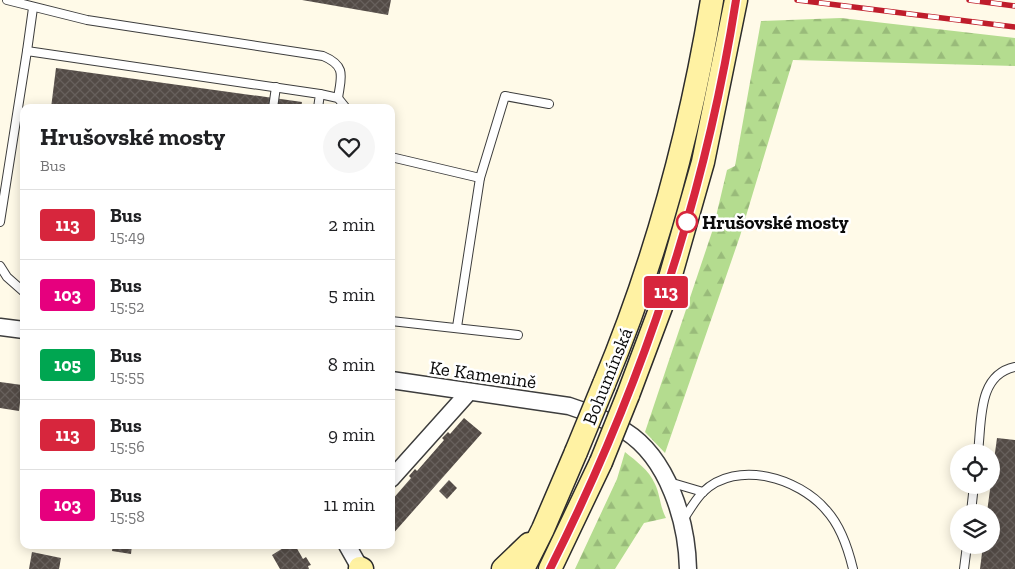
<!DOCTYPE html>
<meta charset="utf-8">
<style>
:root{--surface:#fff;--page:#f6f6f6;--text:#202124;--muted:#757577;--line:#e0e0e0}
body{margin:0;font-family:"Zilla Slab",serif;background:var(--page);color:var(--text);height:100vh;display:flex;flex-direction:column;font-size:19px;white-space:nowrap}
*{box-sizing:border-box;margin:0}
p{font-size:16px;color:var(--muted)}
.icon{flex:none;width:28px;height:28px;fill:none;stroke:currentColor;stroke-width:2;stroke-linecap:round;stroke-linejoin:round}
.map{position:relative;flex:1;overflow:hidden}
.details{position:absolute;left:20px;top:104px;width:375px;height:445px;display:flex;flex-direction:column;background:var(--surface);border-radius:10px;box-shadow:0 2px 12px #0003}
.details>*{flex:none}
.badge{padding:0 10px;border-radius:4px;font-size:18px;line-height:32px}
.fabs{position:absolute;left:950px;top:444px;display:grid;gap:10px}
.fabs a{display:grid;place-items:center;width:50px;height:50px;border-radius:50%;background:var(--surface);box-shadow:0 2px 12px #0003;font-size:25px}
.map>.badge{position:absolute;translate:-50% -50%;box-shadow:0 0 0 2px #fff}
.round{display:grid;place-items:center;flex:none;width:52px;height:52px;border-radius:26px;background:var(--page)}
.head{display:flex;align-items:center;justify-content:space-between;height:85px;padding:0 20px}
h1{font-size:24px;font-weight:700;line-height:38px}
ul{padding:0;list-style:none}
li{display:flex;align-items:center;gap:15px;height:70px;padding:0 20px;border-top:1px solid var(--line)}
li div{flex:1}
li b{display:block;font-size:19px}
li em{font-style:normal}
li .badge{min-width:55px;font-weight:700;text-align:center}
.map>svg:first-child{display:block}
.forest{fill:url(#forest-firs)}
.building{fill:url(#building-cross-hatch)}
.lines{fill:none;stroke-linecap:round;stroke-linejoin:round}
.lane-casing{stroke:#3d3d3d;stroke-width:10}
.street-casing{stroke:#3d3d3d;stroke-width:19}
.secondary-casing{stroke:#2c2c2c;stroke-width:25}
.lane{stroke:#fff;stroke-width:8}
.street{stroke:#fff;stroke-width:16}
.secondary{stroke:#fff2a3;stroke-width:22}
.rail-casing{stroke:#bf1d2b;stroke-width:5.5}
.rail{stroke:#fff;stroke-width:4;stroke-dasharray:11;stroke-linecap:butt}
.secondary-bridge-casing{stroke:#2c2c2c;stroke-width:25;stroke-linecap:butt}
.secondary-bridge{stroke:#fff2a3;stroke-width:22}
.line-casing{stroke:#fff;stroke-width:11}
.line{stroke:#d7263d;stroke-width:8}
.stop-dot{fill:#fff;stroke:#d7263d;stroke-width:2.5}
.labels{text-anchor:middle;stroke-width:5;stroke-linejoin:round;paint-order:stroke}
.stop-label{font-size:19px;font-weight:bold;fill:#0a0a0a;stroke:#fff;text-anchor:start}
.street-label{font-size:19px;fill:#0a0a0a;stroke:#fff}
</style>
<div class="map">
<svg width="1015" height="569" viewBox="0 0 1015 569">
<defs>
<pattern id="forest-firs" width="22" height="20" patternUnits="userSpaceOnUse" patternTransform="scale(1.25)"><rect width="22" height="20" fill="#b4dc8f"/><path d="M5 1l3.5 6h-7zM16 11l3.5 6h-7z" fill="#99bb7a"/></pattern>
<pattern id="building-cross-hatch" width="8" height="8" patternUnits="userSpaceOnUse" patternTransform="scale(1.25)"><rect width="8" height="8" fill="#534b46"/><path d="M0 0l8 8M0 8l8-8" fill="none" stroke="#67605c"/></pattern>
</defs>
<rect width="100%" height="100%" fill="#fffae8"/>
<g class="forest">
<polygon points="841,18 1015,38 1015,66 793,60 740,236 665,453 645,432 713,229 727,170 735,166 761,21"/>
<path d="M625,452C636,461 649,470 655,484C660,494 660,507 666,518L644,523L615,569H575L617,479Z"/>
</g>
<g class="building">
<polygon points="302,0 391,0 388,15"/>
<polygon points="56,68 302,102 301,108 51,108"/>
<polygon points="0,382 22,385 19,411 0,408"/>
<polygon points="464,418 482,433 391,536 391,501 411,478 409,476 415,469 417,471 444,440 442,438 448,432 450,434"/>
<polygon points="997,438 1015,440 1015,569 980,569 983,545 991,545 991,512 987,512"/>
<polygon points="449,480 457,488 447,499 439,491"/>
<polygon points="113,545 132,545 131,554 112,551"/>
<polygon points="288,545 295,545 303,559 306,557 311,565 308,566 309,569 280,569 272,555"/>
<polygon points="32,552 61,558 59,569 29,569"/>
</g>
<g class="lines">
<g class="lane-casing">
<g id="lane">
<path d="M7,0L87,20L323,56C347,66 341,77 338,98"/>
<polyline points="27,51 33,8"/>
<polyline points="320,94 338,98 346,108"/>
<polyline points="273,108 276,87"/>
<polyline points="391,157 480,178 457,327"/>
<polyline points="480,178 505,96 549,104"/>
<polyline points="0,222 27,51 320,94 318,108"/>
<polyline points="0,266 7,277 24,292"/>
<polyline points="391,321 518,335"/>
<path d="M978,452C982,421 977,375 1015,367"/>
<polyline points="669,482 703,492"/>
<polyline points="971,512 974,485"/>
<path d="M683,520C689,511 695,500 703,492C737,459 799,478 826,510C841,526 848,548 853,569"/>
<polyline points="964,569 967,545"/>
</g>
</g>
<g class="street-casing">
<g id="street">
<polyline points="0,327 24,330"/>
<path d="M391,380L569,406C588,412 607,420 625,431C668,458 687,521 688,569"/>
<polyline points="391,479 469,392"/>
<polyline points="347,545 360,568"/>
</g>
</g>
<g class="secondary-casing">
<g id="secondary">
<path d="M604,384C656,260 690,133 712,0"/>
<polyline points="628,395 664,299 703,162 736,0"/>
<polyline points="360,568 362,569"/>
<polyline points="503,569 529,544"/>
<polyline points="523,569 543,529 576,452"/>
<polyline points="550,569 601,462"/>
</g>
</g>
<use href="#lane" class="lane"/>
<use href="#street" class="street"/>
<use href="#secondary" class="secondary"/>
<g class="rail-casing">
<g id="rail">
<polyline points="797,0 1015,27"/>
<polyline points="969,0 1015,6"/>
</g>
</g>
<use href="#rail" class="rail"/>
<g class="secondary-bridge-casing">
<g id="secondary-bridge">
<polyline points="576,452 604,384"/>
<polyline points="601,462 628,395"/>
</g>
</g>
<use href="#secondary-bridge" class="secondary-bridge"/>
</g>
<g class="lines">
<g class="line-casing">
<path id="line" d="M550,569C640,390 705,198 736,0"/>
</g>
<use href="#line" class="line"/>
</g>
<circle class="stop-dot" cx="687" cy="222" r="10"/>
<g class="labels">
<g class="stop-label">
<text x="702" y="229">Hrušovské mosty</text>
</g>
<g class="street-label">
<text transform="translate(483 374) rotate(8)" y="7">Ke Kamenině</text>
<text transform="translate(607 376) rotate(-68)" y="7">Bohumínská</text>
</g>
</g>
</svg>
<div class="fabs">
<a><svg class="icon" aria-label="locate" viewBox="0 0 24 24"><circle cx="12" cy="12" r="6"/><path d="M12 2v4M12 18v4M2 12h4M18 12h4"/></svg></a>
<a><svg class="icon" aria-label="layers" viewBox="0 0 24 24"><path d="M12 4l9 5-9 5-9-5zM3 14l9 5 9-5"/></svg></a>
</div>
<b class="badge" style="left:666px;top:292px;background:#d7263d;color:#fff">113</b>
<section class="details">
<div class="head"><div><h1>Hrušovské mosty</h1><p>Bus</p></div><a class="round"><svg class="icon" aria-label="heart" viewBox="0 0 24 24"><path d="M12 20l-8-8c-3-5 5-10 8-4 3-6 11-1 8 4z"/></svg></a></div>
<ul>
<li><span class="badge" style="background:#d7263d;color:#fff">113</span><div><b>Bus</b><p>15:49</p></div><em>2 min</em></li>
<li><span class="badge" style="background:#e6007e;color:#fff">103</span><div><b>Bus</b><p>15:52</p></div><em>5 min</em></li>
<li><span class="badge" style="background:#00a651;color:#fff">105</span><div><b>Bus</b><p>15:55</p></div><em>8 min</em></li>
<li><span class="badge" style="background:#d7263d;color:#fff">113</span><div><b>Bus</b><p>15:56</p></div><em>9 min</em></li>
<li><span class="badge" style="background:#e6007e;color:#fff">103</span><div><b>Bus</b><p>15:58</p></div><em>11 min</em></li>
</ul>
</section>
</div>
